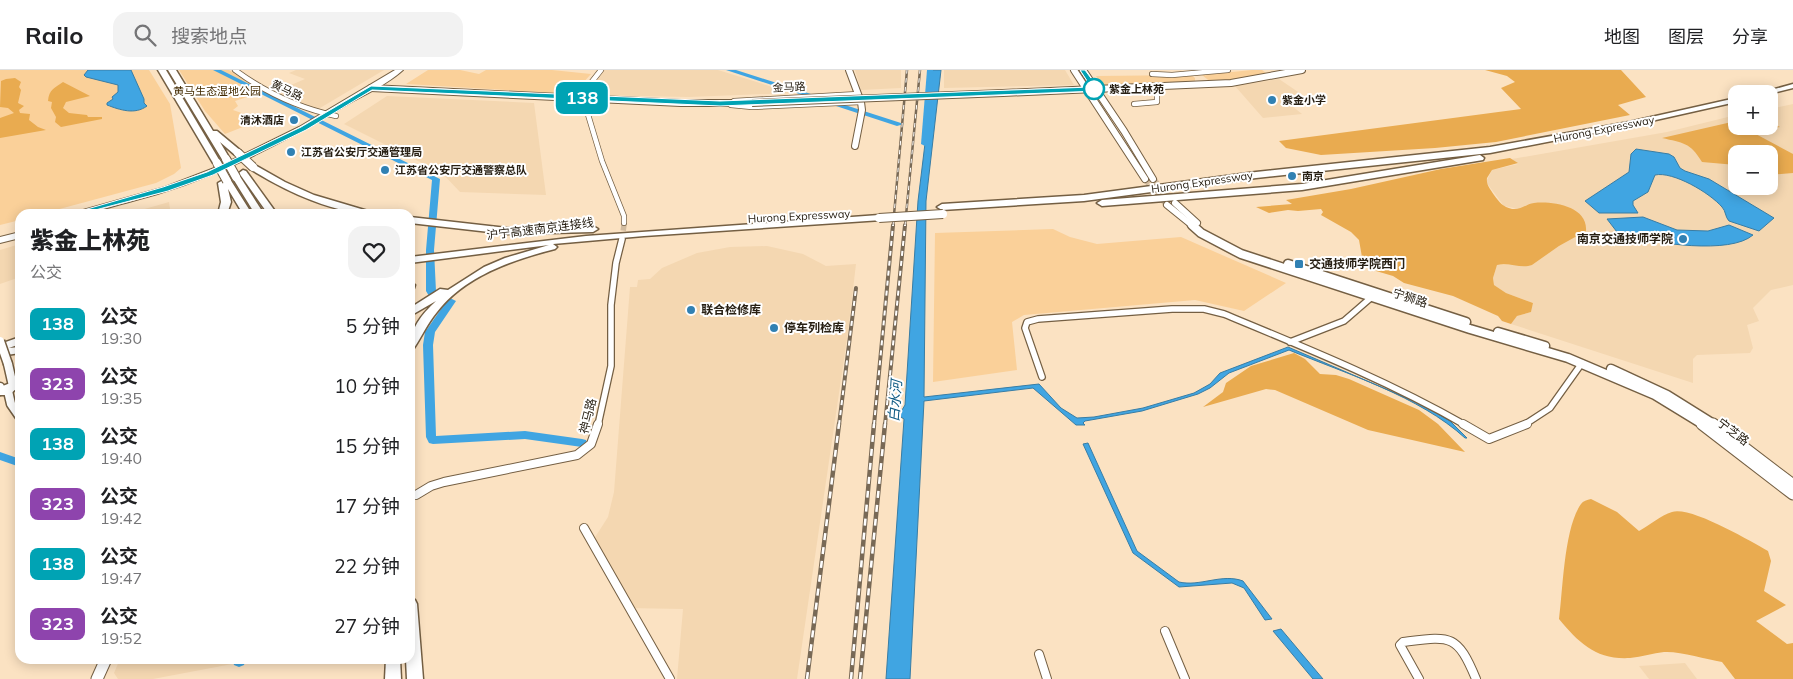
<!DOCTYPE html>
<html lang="zh">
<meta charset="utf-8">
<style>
:root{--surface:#fff;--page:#f2f2f2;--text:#202124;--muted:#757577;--line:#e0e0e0}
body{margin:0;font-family:Mulish,"Noto Sans SC",sans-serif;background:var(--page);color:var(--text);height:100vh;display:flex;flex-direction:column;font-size:19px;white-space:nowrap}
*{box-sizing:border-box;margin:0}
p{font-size:16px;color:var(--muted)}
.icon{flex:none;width:28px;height:28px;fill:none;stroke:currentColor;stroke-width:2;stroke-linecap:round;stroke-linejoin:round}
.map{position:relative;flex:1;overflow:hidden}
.details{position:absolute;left:15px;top:139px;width:400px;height:455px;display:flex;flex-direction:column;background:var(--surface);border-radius:15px;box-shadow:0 2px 12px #0003}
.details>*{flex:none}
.badge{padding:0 10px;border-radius:8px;font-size:18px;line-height:32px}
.buttons{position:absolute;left:1728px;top:15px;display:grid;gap:10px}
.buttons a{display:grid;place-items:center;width:50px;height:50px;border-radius:10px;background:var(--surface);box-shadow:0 2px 12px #0003;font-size:25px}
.map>.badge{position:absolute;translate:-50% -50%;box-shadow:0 0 0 2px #fff}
.round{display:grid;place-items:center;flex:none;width:52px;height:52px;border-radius:15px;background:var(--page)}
.headline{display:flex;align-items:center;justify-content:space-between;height:85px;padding:0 15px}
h1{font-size:24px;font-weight:800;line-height:38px}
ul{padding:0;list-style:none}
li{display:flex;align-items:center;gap:15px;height:60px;padding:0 15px}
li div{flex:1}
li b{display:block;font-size:19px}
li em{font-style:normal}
li .badge{min-width:55px;font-weight:700;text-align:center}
header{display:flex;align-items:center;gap:30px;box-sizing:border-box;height:70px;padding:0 25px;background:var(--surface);border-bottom:1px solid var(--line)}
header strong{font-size:24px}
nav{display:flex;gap:28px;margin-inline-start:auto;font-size:18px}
.search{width:350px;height:45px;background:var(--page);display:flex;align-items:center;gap:12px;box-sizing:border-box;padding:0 18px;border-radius:15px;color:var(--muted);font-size:19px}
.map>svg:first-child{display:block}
.built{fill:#f4d7b1;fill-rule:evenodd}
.green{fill:#fad099}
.forest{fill:#e9ab50}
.water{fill:#40a5e2;stroke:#397da4}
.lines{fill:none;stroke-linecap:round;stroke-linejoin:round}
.river{fill:#40a5e2;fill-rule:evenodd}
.street-tunnel-far1{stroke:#d1bb9f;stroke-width:4.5;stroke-dasharray:4.5 2.5;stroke-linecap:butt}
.street-tunnel{stroke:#d1bb9f;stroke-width:5.5;stroke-dasharray:5.5 3;stroke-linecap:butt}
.secondary-tunnel{stroke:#d1bb9f;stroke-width:6;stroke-dasharray:6 3;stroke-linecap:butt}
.street-far2-casing{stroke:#745f43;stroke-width:6}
.street-far1-casing{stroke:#745f43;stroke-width:8}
.street-casing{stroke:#745f43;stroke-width:10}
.secondary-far2-casing{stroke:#745f43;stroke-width:8}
.secondary-far1-casing{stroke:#745f43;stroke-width:11}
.secondary-casing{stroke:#745f43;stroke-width:13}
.primary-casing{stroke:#745f43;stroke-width:2}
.highway-casing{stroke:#745f43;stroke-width:3}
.street-far2{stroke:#fff;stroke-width:4.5}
.street-far1{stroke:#fff;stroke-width:5.5}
.street{stroke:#fff;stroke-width:8}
.secondary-far2{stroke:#fff;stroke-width:6}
.secondary-far1{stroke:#fff;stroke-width:8}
.secondary{stroke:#fff;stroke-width:11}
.primary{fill:#fff;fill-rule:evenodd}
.highway{fill:#fff;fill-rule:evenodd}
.rail-far2-casing{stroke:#786956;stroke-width:2.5}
.rail-far1-casing{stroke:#786956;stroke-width:4}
.rail-casing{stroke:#786956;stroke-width:4.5}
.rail-far2{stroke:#fff;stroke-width:1;stroke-dasharray:4.5;stroke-linecap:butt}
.rail-far1{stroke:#fff;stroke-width:2;stroke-dasharray:5;stroke-linecap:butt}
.rail{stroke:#fff;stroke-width:2.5;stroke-dasharray:7;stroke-linecap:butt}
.secondary-bridge-far1-casing{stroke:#745f43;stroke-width:8;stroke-linecap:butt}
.secondary-bridge-casing{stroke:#745f43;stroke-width:11;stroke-linecap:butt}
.highway-bridge-casing{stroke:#745f43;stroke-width:10;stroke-linecap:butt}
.secondary-bridge-far1{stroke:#fff;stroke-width:6}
.secondary-bridge{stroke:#fff;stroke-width:8}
.highway-bridge{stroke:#fff;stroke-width:8}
.line{fill:#00a3b4;stroke:#fff}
.stop-dot{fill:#fff;stroke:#00a3b4;stroke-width:2.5}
.poi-dot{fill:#3181b3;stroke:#fff;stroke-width:2}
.labels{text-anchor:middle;stroke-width:4;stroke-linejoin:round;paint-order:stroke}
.far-street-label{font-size:11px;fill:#282014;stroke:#fff}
.far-stop-label{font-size:11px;font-weight:bold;fill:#282014;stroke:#fff;text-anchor:start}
.far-park-label{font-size:11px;fill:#432b02;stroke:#fff}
.far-poi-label{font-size:11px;font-weight:bold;fill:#282014;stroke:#fff;text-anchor:start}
.street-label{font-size:12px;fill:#282014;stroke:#fff}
.poi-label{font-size:12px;font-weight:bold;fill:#282014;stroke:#fff;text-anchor:start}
.water-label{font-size:14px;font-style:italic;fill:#0f5a83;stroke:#fff}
</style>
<header>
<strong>Railo</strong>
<div class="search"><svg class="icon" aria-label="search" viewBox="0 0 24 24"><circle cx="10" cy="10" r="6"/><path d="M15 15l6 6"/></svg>搜索地点</div>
<nav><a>地图</a><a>图层</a><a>分享</a></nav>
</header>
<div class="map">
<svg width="1793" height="609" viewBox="0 0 1793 609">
<rect width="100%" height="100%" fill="#fbe2c2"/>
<g class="built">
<polygon points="296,0 384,0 320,38 315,39 277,21 305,9 289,3"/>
<polygon points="604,0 718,0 792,23 689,27 587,25"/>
<polygon points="855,0 901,0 901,18 861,20"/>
<polygon points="944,0 1065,0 1074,15 944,18"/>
<polygon points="1279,9 1307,28 1287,32 1302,44 1263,48 1235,16"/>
<polygon points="387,26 534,33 546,125 460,122 442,103 344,54"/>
<path d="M1793,34V215L1771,220L1753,238L1759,251L1747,255L1753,278L1750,283L1697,285L1693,289V313L1511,254L1517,246L1531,242L1533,233L1506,223L1494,215L1493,208L1497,195H1532L1559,176L1585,161L1582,147L1569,137L1542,133L1529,134L1519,139L1504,136L1486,112L1492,100L1518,94L1512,89L1667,62L1736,45V56H1769V39ZM1736,84H1769V116H1736Z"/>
<polygon points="169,132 170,139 167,144 127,144"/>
<polygon points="20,174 20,207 0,214 0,180"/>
<polygon points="767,176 803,184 826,196 856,194 848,262 797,609 677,609 683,539 627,538 592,472 608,447 614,422 630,217 637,217 638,210 650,209 662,198 697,183 730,177"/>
<polygon points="120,589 258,589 153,609 118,609 114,603"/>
<polygon points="1685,593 1697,609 1649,609 1639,596"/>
</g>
<g class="green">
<polygon points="0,0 149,0 170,34 181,98 174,104 156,113 41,144 20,144 20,150 0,155"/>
<polygon points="179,0 229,0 262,22 235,31 238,36 233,40 256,48 245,53 248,55 225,64 205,41"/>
<polygon points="428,0 460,0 479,4 486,0 552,0 591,4 574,23 571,24 406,14"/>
<polygon points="1252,0 1262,0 1270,6 1212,13 1202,5"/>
<polygon points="1191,5 1195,8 1195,12 1107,16 1101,14 1096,6"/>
<polygon points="1053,159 1070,167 1097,174 1181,167 1286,213 1244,241 1195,230 1024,245 1012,252 1017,300 933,312 935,163"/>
</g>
<g class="forest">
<polygon points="1485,0 1621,0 1646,27 1618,35 1630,45 1496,72 1435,78 1321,85 1286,78 1279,71 1521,39 1501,18 1515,12 1507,6"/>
<polygon points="15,8 21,12 19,17 21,20 18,33 24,36 19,40 20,43 30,44 29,50 38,57 46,60 0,68 0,48 14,43 8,38 0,37 1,11 6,9"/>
<path d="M63,12L90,26L66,32L63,38L69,43L87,45L88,47H102V49L61,57L55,52L56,47L51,38L52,32L48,31C49,19 55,18 63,12Z"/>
<path d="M1736,51V56H1769V52L1780,57L1752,62L1793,84V103L1769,105V84H1736V95L1702,92C1690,72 1683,73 1662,68Z"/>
<path d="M1510,88L1518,93L1492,100L1487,108C1486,115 1490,119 1494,125C1499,132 1503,137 1512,139C1521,140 1526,134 1534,133C1552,131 1588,136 1586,161L1559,176L1532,195C1521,199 1509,192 1497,195L1493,208L1494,215L1506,223L1533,233L1531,242L1517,246L1511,254L1502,251L1498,246L1453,226L1404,213L1393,206L1376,201L1362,187L1359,170L1351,162L1321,145L1323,142L1321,139L1298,141L1288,140L1269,143L1256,137L1292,134L1286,130L1351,119L1441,99Z"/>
<polygon points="1294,283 1305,289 1320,304 1336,305 1349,309 1419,340 1438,354 1465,382 1368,360 1275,320 1266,319 1203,337 1223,322 1226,313 1251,296"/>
<path d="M1591,429L1617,442L1639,461C1649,456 1661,445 1672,442C1691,436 1750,471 1768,481L1771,491L1764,521L1786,535L1756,551L1787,574L1793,573V609H1735L1722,592C1705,589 1680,581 1664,582C1653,583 1642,587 1630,588C1596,590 1579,573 1559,549C1563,519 1564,458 1581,434C1583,431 1587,430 1591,429Z"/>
</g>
<g class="water">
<path d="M88,0H131L144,29V33L147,36C135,45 120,40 107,35V33L113,29L112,27L118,22V15L86,7L84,5Z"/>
<path d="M930,0H941L926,131L924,327L1039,314L1061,338L1077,348L1094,347L1143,338L1194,323L1210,314L1220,303L1288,277L1423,335L1450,351L1467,368H1465C1419,326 1347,304 1289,280L1229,303L1210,318L1198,324L1142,341L1085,351L1083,353L1085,355H1076L1033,318L924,331L910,609H886L904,349L893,342L902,340L905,335L918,131L927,57Z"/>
<path d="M1636,79L1669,84L1674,87L1680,98L1685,101L1709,109L1774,148L1759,161L1729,151C1725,147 1726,141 1722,137C1710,123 1673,101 1655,105L1648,122L1633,131V135L1638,143H1599L1585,131L1629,102L1631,84Z"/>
<path d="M1643,147L1677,160L1708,161L1729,155L1753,165C1730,185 1655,173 1626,166L1617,162L1607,149Z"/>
<path d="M1088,373L1137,481L1179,512C1200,517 1222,503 1243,511L1272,549L1265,550L1244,518L1232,513L1179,517L1133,483L1083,374Z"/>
<polygon points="1281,559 1323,609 1313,609 1273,561"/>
</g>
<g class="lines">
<g class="river">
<polygon points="213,0 221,0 440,109 434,180 436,221 456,231 435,262 433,275 436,366 525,361 582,369 586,370 587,373 586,376 582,377 525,369 433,374 429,373 426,367 423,275 425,262 446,232 429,226 426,221 426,180 432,110"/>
<polygon points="726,0 736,0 904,54 897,56"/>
<polygon points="927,0 933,0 929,74 925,76 921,74"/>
<polygon points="0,382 20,389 20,397 0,390"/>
<polygon points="232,589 246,589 244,595 239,597 234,595"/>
</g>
<polyline class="street-tunnel-far1" points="624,156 624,153"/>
<polyline class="street-tunnel" points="622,169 624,155"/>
<g class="secondary-tunnel">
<polyline points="1145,109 1167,135"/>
<polyline points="1153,109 1175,133"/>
</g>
<g class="street-far2-casing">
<g id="street-far2">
<path d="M235,0C266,23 299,38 336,46"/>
<polyline points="601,0 583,23 583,28 602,91 624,146 624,153"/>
<polyline points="1152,4 1172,5 1228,0"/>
<polyline points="734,31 858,24"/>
<polyline points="1134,34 1157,32 1157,24 1150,17"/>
<polyline points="731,35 752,37 861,32"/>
</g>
</g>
<g class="street-far1-casing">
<g id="street-far1">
<polyline points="1290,272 1344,251 1374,225"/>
<path d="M1042,307L1025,258L1027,252L1038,249L1172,239H1204L1224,244C1306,278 1388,311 1465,355"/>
<polyline points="598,355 611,296 611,235 616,193 622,169"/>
<polyline points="1524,355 1550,338 1582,293"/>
</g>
</g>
<g class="street-casing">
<g id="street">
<polyline points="1463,354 1489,369 1527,354"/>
<polyline points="416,425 431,416 444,412 577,385 591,374 598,354"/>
<polyline points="584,458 670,609"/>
<polyline points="1165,561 1185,609"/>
<polyline points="1039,584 1047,609"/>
<path d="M1419,609L1400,575L1403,572C1450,566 1457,563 1476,609"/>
</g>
</g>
<g class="secondary-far2-casing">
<g id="secondary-far2">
<polyline points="849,0 861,32 862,40 855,76"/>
<polyline points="1074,0 1145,109"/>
<polyline points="1083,0 1124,61 1153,109"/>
<polyline points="371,18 681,33 752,33"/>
<polyline points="1003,23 1231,13 1302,0"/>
<polyline points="1175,133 1197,153"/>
<polyline points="1167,135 1193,156"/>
</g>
</g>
<g class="secondary-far1-casing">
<g id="secondary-far1">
<polyline points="1192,155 1201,163 1241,184 1470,259 1568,288 1655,325 1704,355"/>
<polyline points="1288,194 1466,252"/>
<polyline points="1498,262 1545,276"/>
<polyline points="1611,299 1667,325 1715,355"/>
<polyline points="0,317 1,321 8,321 13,316 8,294"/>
<polyline points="8,321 11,334 20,347"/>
</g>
</g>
<g class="secondary-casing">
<g id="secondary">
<polyline points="1702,354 1793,424"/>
<polyline points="1713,354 1793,415"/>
<polyline points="97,609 106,589"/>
</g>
</g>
<g class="primary-casing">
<g id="primary">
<path d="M395,0H403C388,14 366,24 348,34C278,76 208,112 129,132C109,137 90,144 69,144L165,117L222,95L299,57Z"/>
<polygon points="20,162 20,168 0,173 0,167"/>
</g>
</g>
<g class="highway-casing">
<g id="highway">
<polygon points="158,0 166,0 221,93 220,95 217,96 213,93"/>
<polygon points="168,0 176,0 213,61 217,61 241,81 241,85 235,85 220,72 230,89 229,91 223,91"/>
<polygon points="1793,14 1793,18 1769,24 1757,24"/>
<polygon points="1736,28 1736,32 1629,56 1490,83 1256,108 1084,131 942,140 937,137 942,134 1084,125 1256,102 1490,77 1629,52"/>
<polygon points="1480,85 1484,88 1483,90 1302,120 1102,136 1097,133 1102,130 1302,114"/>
<path d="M253,94L285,112L314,125L378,144C333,144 288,122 250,99L249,97Z"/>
<polygon points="243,100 246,101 277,144 268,144 239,103"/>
<polygon points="236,104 239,105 264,144 255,144 232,107"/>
<polygon points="227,108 230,109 252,144 243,144 228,119 231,132 227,144 218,144 221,132 218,113"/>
<path d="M879,145L882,146V150L644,166L553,174L557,177L555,179C512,190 465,206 437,242C427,254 422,266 414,278L410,279C410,259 421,245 436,231L410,246V238L440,219L448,220L484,197L505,188L549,175L410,193V187L586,166Z"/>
<polygon points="410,147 507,158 593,156 598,159 593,162 507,164 410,153"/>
<polygon points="410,212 415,215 414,218 410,219"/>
<polygon points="20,267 20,274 9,278 20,277 20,283 0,286 0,274"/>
<polygon points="13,312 17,313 19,316 17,319 0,325 0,317"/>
<polygon points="410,528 415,530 417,534 423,609 407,609 406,589 410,589"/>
<polygon points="386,589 400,589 401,609 385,609"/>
</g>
</g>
<use href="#street-far2" class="street-far2"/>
<use href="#street-far1" class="street-far1"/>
<use href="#street" class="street"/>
<use href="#secondary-far2" class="secondary-far2"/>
<use href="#secondary-far1" class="secondary-far1"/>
<use href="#secondary" class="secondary"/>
<use href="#primary" class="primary"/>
<use href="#highway" class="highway"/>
<g class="rail-far2-casing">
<g id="rail-far2">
<polyline points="893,156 907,0"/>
<polyline points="905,156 920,0"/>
</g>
</g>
<g class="rail-far1-casing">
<g id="rail-far1">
<polyline points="839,355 856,218"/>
<polyline points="874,355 893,155"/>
<polyline points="885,355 905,155"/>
</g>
</g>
<g class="rail-casing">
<g id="rail">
<polyline points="807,609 839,354"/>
<polyline points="851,609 874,354"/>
<polyline points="860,609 885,354"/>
</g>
</g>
<use href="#rail-far2" class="rail-far2"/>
<use href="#rail-far1" class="rail-far1"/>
<use href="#rail" class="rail"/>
<g class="secondary-bridge-far1-casing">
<polyline id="secondary-bridge-far1" points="752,33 1003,23"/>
</g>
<g class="secondary-bridge-casing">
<polyline id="secondary-bridge" points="0,271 8,294"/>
</g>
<g class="highway-bridge-casing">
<g id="highway-bridge">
<polyline points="238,83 253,97"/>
<polyline points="226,89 236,107"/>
<polyline points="217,93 227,111"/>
<polyline points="879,148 943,144"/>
</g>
</g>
<use href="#secondary-bridge-far1" class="secondary-bridge-far1"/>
<use href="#secondary-bridge" class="secondary-bridge"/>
<use href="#highway-bridge" class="highway-bridge"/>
</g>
<polygon class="line" points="1080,0 1085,0 1099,19 1098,21 720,36 372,20 306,60 213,105 168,121 76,145 70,144 163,117 207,102 301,57 371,16 720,31 1091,17"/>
<circle class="stop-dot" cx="1094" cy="19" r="10"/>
<g class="poi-dot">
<circle cx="1272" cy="30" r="5"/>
<circle cx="294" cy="50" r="5"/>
<circle cx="291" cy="82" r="5"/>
<circle cx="385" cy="100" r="5"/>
<circle cx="1292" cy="106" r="5"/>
<circle cx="1683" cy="169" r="5"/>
<rect x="1294" y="189" width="10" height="10" rx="2.5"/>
<circle cx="691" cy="240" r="5"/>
<circle cx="774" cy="258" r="5"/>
</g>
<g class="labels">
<g class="far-street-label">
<text transform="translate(789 17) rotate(-3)" y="4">金马路</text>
<text transform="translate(287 20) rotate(25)" y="4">黄马路</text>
<text transform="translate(1604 59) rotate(-11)" y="4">Hurong Expressway</text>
<text transform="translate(1202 112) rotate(-8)" y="4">Hurong Expressway</text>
<text transform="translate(799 146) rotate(-3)" y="4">Hurong Expressway</text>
</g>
<g class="far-stop-label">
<text x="1109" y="23">紫金上林苑</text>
</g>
<g class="far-park-label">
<text x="217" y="25">黄马生态湿地公园</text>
</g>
<g class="far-poi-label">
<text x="1282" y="34">紫金小学</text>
<text x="284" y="54" text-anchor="end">清沐酒店</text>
<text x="301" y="86">江苏省公安厅交通管理局</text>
<text x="395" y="104">江苏省公安厅交通警察总队</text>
<text x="1302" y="110">南京</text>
</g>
<g class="street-label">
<text transform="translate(540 159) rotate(-7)" y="4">沪宁高速南京连接线</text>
<text transform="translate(1410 228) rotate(18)" y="4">宁狮路</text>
<text transform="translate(588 346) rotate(-76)" y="4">神马路</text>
<text transform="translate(1733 362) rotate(37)" y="4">宁芝路</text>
</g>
<g class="poi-label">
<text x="1673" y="173" text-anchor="end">南京交通技师学院</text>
<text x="1309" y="198">交通技师学院西门</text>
<text x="701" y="244">联合检修库</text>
<text x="784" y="262">停车列检库</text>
</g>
<g class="water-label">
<text transform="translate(895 331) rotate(-86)" y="5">白水河</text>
</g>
</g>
</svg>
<div class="buttons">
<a>+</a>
<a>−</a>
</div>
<b class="badge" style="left:582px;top:28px;background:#00a3b4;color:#fff">138</b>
<section class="details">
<div class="headline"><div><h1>紫金上林苑</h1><p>公交</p></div><a class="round"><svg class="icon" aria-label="heart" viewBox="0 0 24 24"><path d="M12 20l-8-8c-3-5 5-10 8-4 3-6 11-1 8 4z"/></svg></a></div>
<ul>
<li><span class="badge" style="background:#00a3b4;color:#fff">138</span><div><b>公交</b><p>19:30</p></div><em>5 分钟</em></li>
<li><span class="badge" style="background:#8e44ad;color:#fff">323</span><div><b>公交</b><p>19:35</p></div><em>10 分钟</em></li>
<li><span class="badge" style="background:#00a3b4;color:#fff">138</span><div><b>公交</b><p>19:40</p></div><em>15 分钟</em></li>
<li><span class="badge" style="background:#8e44ad;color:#fff">323</span><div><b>公交</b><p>19:42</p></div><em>17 分钟</em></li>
<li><span class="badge" style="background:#00a3b4;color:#fff">138</span><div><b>公交</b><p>19:47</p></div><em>22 分钟</em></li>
<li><span class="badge" style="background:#8e44ad;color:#fff">323</span><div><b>公交</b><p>19:52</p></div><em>27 分钟</em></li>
</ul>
</section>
</div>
